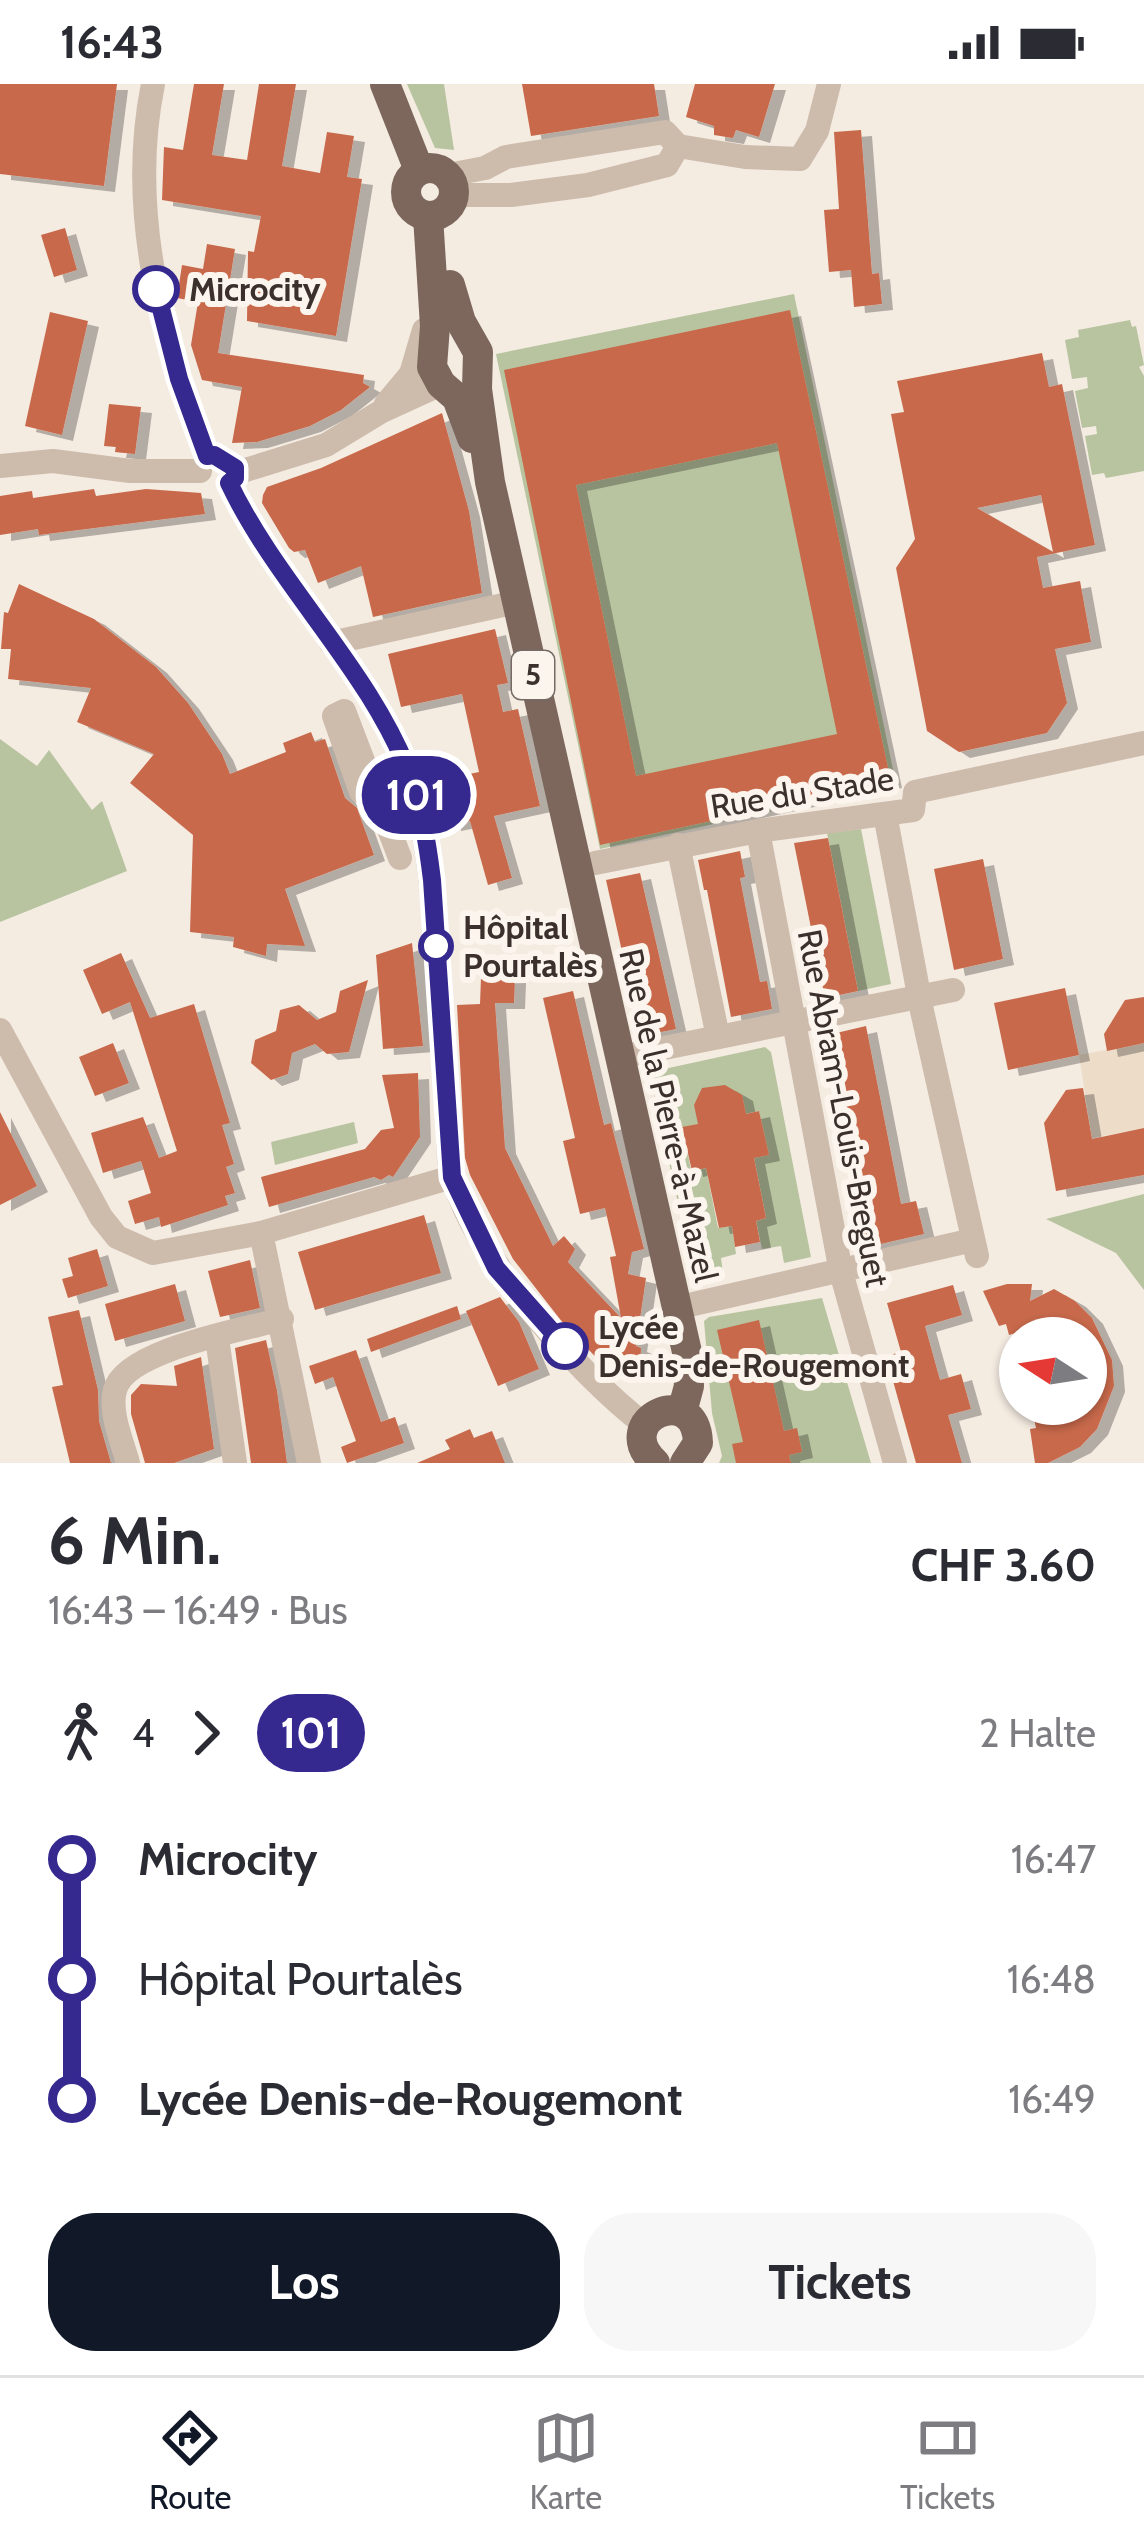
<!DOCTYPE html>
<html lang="de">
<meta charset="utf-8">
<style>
:root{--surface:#fff;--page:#f7f7f7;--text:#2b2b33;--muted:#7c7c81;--line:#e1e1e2;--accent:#111827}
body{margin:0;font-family:Cabin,sans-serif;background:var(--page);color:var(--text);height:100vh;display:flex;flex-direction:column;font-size:45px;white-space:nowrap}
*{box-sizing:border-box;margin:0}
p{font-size:39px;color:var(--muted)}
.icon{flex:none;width:66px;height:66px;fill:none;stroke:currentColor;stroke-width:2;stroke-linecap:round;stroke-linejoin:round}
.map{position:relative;height:1379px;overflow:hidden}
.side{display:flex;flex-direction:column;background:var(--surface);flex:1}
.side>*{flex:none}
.badge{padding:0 24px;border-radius:39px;font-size:42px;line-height:78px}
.needle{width:78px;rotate:282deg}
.controls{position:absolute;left:999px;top:1233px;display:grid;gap:24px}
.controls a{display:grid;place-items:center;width:108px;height:108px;border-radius:50%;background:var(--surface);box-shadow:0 3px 9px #0004;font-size:60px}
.map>.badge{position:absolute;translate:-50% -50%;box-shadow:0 0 0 6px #fff}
.legs{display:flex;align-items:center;gap:18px;height:132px;padding:0 48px;font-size:39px}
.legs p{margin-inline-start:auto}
.summary{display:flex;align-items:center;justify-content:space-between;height:204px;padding:0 48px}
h1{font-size:66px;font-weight:700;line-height:90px}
.action{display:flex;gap:24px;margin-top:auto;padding:24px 48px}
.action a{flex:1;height:138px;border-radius:48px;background:var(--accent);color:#fff;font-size:48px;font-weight:700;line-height:138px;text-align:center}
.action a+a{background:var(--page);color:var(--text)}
ul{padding:0 48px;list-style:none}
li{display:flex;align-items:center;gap:42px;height:120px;font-size:45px}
li i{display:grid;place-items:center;width:18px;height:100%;margin:0 15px;background:currentColor}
li i::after{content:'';width:30px;height:30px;margin:-15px;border:9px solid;border-radius:50%;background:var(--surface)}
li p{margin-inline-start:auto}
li:first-child i{background:linear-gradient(#0000 50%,currentColor 0)}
li:last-child i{background:linear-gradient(currentColor 50%,#0000 0)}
.status{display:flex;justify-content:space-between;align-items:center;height:84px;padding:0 60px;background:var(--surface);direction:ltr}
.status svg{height:33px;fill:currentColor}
.menu{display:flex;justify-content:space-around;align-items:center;height:168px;border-top:3px solid var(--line);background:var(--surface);font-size:33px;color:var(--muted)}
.menu a{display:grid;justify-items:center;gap:6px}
.menu .current{color:var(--accent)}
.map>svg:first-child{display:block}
.green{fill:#b8c4a0}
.plaza{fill:#ecdcc8}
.building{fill:#c8694b;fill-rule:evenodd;filter:url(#shadow)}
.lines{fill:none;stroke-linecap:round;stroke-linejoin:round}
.minor{stroke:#cdbbac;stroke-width:24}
.major{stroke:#7d675c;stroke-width:30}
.line-1-casing{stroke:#fff;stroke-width:27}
.line-1{stroke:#352990;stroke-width:18}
.stop-1-dot{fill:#fff;stroke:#352990;stroke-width:6}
.labels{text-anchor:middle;stroke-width:12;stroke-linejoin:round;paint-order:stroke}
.shield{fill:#fbf5ee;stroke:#756b66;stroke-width:3}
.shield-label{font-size:30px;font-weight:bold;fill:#3b302b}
.stop-label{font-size:33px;font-weight:bold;fill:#3b302b;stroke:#fbf5ee;text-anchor:start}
.street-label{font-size:33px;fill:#3b302b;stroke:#fbf5ee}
</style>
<div class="status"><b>16:43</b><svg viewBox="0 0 49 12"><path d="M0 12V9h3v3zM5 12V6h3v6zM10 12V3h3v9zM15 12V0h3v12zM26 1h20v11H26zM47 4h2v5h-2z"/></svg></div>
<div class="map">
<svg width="1144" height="1379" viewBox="0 0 1144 1379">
<defs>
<filter id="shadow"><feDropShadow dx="11" dy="6" stdDeviation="0" flood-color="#0004"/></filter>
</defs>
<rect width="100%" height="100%" fill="#f4ebe1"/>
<g class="green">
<polygon points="407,0 444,0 454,66 435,64"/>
<polygon points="794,210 896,700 600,765 496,270"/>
<polygon points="1130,236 1132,243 1136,242 1144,281 1139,283 1144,292 1144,387 1106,394 1104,389 1092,391 1085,352 1097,350 1096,342 1082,344 1075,307 1088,304 1087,293 1072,295 1065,256 1079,253 1078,246"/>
<polygon points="0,655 37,682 49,666 92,726 102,717 127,787 0,838"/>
<polygon points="861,745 891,900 858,907 827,749"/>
<polygon points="765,963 771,968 811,1173 784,1179 781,1162 762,1165 756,1137 766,1134 754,1074 768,1070 759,1027 683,1044 691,1086 706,1084 718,1144 732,1142 736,1170 721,1174 723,1189 695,1195 650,993 655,987"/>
<polygon points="354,1038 358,1059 275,1081 271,1058"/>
<polygon points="1144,1110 1144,1206 1116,1169 1046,1135"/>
<polygon points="822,1214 871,1379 719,1379 722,1372 712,1329 704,1237 709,1233"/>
</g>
<polygon class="plaza" points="1144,959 1144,1044 1092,1054 1079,971"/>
<g class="building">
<polygon points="0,0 117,0 104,102 0,90"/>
<polygon points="194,0 224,0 212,71 247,76 259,0 296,0 282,82 320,89 327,48 354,52 347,93 362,95 336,252 247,237 248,167 254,168 261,132 162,116 164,63 183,66"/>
<polygon points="522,0 654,0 659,32 531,52"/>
<polygon points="695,0 775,0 759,53 736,46 733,54 714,51 714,42 686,33"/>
<polygon points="861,46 872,190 879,189 882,220 854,223 851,186 829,188 824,126 839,125 834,48"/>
<polygon points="65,144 77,186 54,193 41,151"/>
<polygon points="207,160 235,165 218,269 364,291 363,299 370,303 341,326 310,342 257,358 232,359 242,303 202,296 191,261 198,218 177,214 182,181 203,185"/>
<path d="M790,226L891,698L600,761L504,286ZM777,359L837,650L636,692L576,401Z"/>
<polygon points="50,228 88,237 62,351 25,342"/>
<path d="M1042,269L1049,303L1062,300L1095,461L1037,473L1043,504L1080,497L1091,558L1055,565L1067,619L1047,649L959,668L927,647L896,484L915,455L891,330L904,328L897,297ZM1041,411L1053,468L977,424Z"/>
<polygon points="109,320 141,323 135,370 115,368 116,363 104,362"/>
<polygon points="442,329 469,427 482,509 373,533 361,482 318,499 305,466 294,468 289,464 262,419 263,411 267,403 321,384"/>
<polygon points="94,405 96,412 146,405 201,409 205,430 39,451 38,445 0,451 0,412 32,407 33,414"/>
<polygon points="19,500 94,535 156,583 188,619 222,670 230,690 286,668 283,659 311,648 315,658 325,655 345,714 357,724 374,771 285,805 305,862 267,860 266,872 233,863 234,853 190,848 193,751 130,699 154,670 77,638 91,604 8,595 11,565 1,565 4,528 8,529"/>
<polygon points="495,545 508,599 497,601 503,628 518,625 540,722 494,732 512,794 488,801 470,737 450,741 440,696 479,688 462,610 401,623 388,570"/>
<polygon points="828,754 858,907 825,914 794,759"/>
<polygon points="740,767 745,793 740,794 760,898 767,897 772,925 731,933 707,806 704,806 698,776"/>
<polygon points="983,775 1003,875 954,886 934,785"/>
<polygon points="640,789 676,945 641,952 606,796"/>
<polygon points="412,859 423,962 383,965 376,871"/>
<polygon points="121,869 150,934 194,920 230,1039 222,1041 234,1080 226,1083 235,1109 225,1112 228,1121 161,1143 159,1133 135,1140 128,1117 151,1109 141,1077 103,1089 91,1049 143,1033 159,1074 177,1067 130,918 102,930 83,886"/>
<polygon points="515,893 514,919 495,919 505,1064 553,1162 564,1152 575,1165 568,1178 621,1234 610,1173 616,1172 605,1124 580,1130 563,1057 575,1054 543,914 573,907 604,1041 611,1039 644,1165 632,1168 628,1190 646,1194 636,1262 641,1264 640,1282 612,1290 563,1239 513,1175 470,1091 465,1074 457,921 480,920 481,894"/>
<polygon points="368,896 349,968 327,970 315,960 292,969 288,990 271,996 251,979 255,956 276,947 280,926 299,921 317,936 336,928 340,907"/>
<polygon points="1065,904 1079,971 1008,986 994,919"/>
<polygon points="1144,913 1144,959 1107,967 1104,950 1125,916"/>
<polygon points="866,942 901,1120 916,1117 924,1150 859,1165 852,1130 868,1127 832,950"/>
<polygon points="113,959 129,999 95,1012 79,973"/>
<polygon points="418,989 420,1053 393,1093 389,1091 381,1096 374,1093 269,1123 261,1093 365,1065 381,1046 394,1044 382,991"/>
<polygon points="725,1001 742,1011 746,1030 759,1027 769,1071 754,1074 766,1134 756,1137 760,1158 735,1163 732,1142 719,1144 706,1084 692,1087 682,1043 698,1040 694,1021 702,1004"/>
<polygon points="1083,1004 1092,1055 1144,1044 1144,1091 1056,1107 1044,1039 1066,1006"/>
<polygon points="0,1028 37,1102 0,1121"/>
<polygon points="424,1131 441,1189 315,1226 298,1168"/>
<polygon points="97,1165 108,1202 68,1214 62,1195 73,1192 68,1174"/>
<polygon points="250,1176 260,1224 220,1233 208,1187"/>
<polygon points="175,1200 185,1237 115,1257 105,1220"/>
<polygon points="1007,1200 1032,1200 1030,1217 1054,1205 1075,1217 1092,1234 1112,1276 1114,1302 1097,1345 1080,1363 1048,1379 1035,1379 1030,1345 1036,1344 1031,1320 1086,1320 1086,1254 1030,1254 1043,1241 1009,1251 1006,1240 999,1242 983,1207"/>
<polygon points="953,1201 962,1231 925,1242 940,1296 961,1290 971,1325 948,1331 962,1379 916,1379 886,1272 901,1268 887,1219"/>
<polygon points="500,1213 519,1238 539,1285 498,1302 466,1227"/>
<polygon points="457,1222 461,1235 371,1268 367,1255"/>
<polygon points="79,1226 98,1306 99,1337 111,1379 70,1379 52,1303 63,1301 48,1233"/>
<polygon points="759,1236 784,1347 797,1344 802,1368 789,1371 791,1379 736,1379 732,1360 743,1358 717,1246"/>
<polygon points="266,1256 277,1307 287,1379 251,1379 235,1264"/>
<polygon points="356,1266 381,1338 395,1333 404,1359 347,1379 341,1363 356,1357 333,1293 315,1300 309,1282"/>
<polygon points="201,1273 214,1365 174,1379 145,1379 131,1330 131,1311 141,1300 177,1302 174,1282"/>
<polygon points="470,1345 474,1354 492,1347 505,1379 417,1379 450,1365 445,1356"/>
</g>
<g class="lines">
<g class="minor">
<path d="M153,0C127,128 162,252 207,372"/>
<polyline points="448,91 485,84 506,73 665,48 678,62 745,73 800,75 817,47 829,0"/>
<polyline points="454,111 511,111 588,101 667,81 678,62"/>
<polyline points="386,320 411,290 424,246"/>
<polyline points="0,382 53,377 130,387 200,387"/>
<polyline points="236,389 326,361 382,327 441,300"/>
<path d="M229,399C271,488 342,559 387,645C428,721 432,801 438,885C442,949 447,1013 449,1077C464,1163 576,1288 645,1341"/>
<polyline points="331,559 517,518"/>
<polyline points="361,708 334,632 344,627 400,774"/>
<polyline points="885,730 922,927 977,1172"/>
<polyline points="758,747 841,1188 895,1379"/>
<polyline points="678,761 718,953"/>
<polyline points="595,779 758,747 913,726 915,708 1144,659"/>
<polyline points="0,946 101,1133 117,1153 153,1169 261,1149 452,1093"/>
<polyline points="619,973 953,906"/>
<polyline points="261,1149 309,1379"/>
<polyline points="676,1224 973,1156"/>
<polyline points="217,1254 235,1379"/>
<path d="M128,1379C122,1357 109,1328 115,1306C125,1266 243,1246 282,1235"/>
</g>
<g class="major">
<polyline points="385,0 419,86"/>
<circle cx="430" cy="108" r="24"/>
<polyline points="428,132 435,242 432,283 441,300 457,314 472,354"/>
<polyline points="450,201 461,238 478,268 477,305 490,398 687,1268 689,1302 682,1328"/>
<path d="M655,1379C609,1336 696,1296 698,1359L685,1379"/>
</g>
</g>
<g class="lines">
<g class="line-1-casing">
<path id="line-1" d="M156,205L179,295L207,372L214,371L235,384V394L229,399C279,504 372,587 412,697C423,729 428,763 432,796L452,1093L496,1184L565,1262"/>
</g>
<use href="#line-1" class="line-1"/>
</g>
<g class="stop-1-dot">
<circle cx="156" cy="205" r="21"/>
<circle cx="436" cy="862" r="15"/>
<circle cx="565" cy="1262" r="21"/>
</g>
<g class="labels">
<rect class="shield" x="512" y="567" width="42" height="48" rx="9"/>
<g class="shield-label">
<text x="533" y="601">5</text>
</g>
<g class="stop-label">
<text x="189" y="217">Microcity</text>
<text x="463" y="855">Hôpital<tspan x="463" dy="38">Pourtalès</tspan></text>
<text x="598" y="1255">Lycée<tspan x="598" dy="38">Denis-de-Rougemont</tspan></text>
</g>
<g class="street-label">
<text transform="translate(802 708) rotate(-9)" y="12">Rue du Stade</text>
<text transform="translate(844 1024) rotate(79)" y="12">Rue Abram-Louis-Breguet</text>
<text transform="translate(669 1031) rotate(77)" y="12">Rue de la Pierre-à-Mazel</text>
</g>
</g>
</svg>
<div class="controls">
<a><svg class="needle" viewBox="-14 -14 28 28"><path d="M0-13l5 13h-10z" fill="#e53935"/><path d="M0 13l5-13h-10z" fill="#7c7c81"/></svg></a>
</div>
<b class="badge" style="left:416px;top:711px;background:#352990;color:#fff">101</b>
</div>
<section class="side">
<div class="summary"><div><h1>6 Min.</h1><p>16:43 – 16:49 · Bus</p></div><b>CHF 3.60</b></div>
<div class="legs"><svg class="icon" aria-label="walk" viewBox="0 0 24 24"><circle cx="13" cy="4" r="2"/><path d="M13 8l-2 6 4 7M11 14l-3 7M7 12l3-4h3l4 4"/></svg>4<svg class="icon" aria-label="forward" viewBox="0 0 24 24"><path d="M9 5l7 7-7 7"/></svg><b class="badge" style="background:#352990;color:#fff">101</b><p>2 Halte</p></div>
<ul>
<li><i style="color:#352990"></i><b>Microcity</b><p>16:47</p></li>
<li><i style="color:#352990"></i><span>Hôpital Pourtalès</span><p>16:48</p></li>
<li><i style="color:#352990"></i><b>Lycée Denis-de-Rougemont</b><p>16:49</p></li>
</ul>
<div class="action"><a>Los</a><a>Tickets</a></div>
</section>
<nav class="menu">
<a class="current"><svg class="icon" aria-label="directions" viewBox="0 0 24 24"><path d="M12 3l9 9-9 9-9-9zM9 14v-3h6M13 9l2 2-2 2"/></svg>Route</a>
<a><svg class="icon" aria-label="map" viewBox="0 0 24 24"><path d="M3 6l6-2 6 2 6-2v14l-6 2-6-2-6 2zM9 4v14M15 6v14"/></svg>Karte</a>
<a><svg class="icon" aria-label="tickets" viewBox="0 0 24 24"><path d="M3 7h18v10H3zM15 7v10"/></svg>Tickets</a>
</nav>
